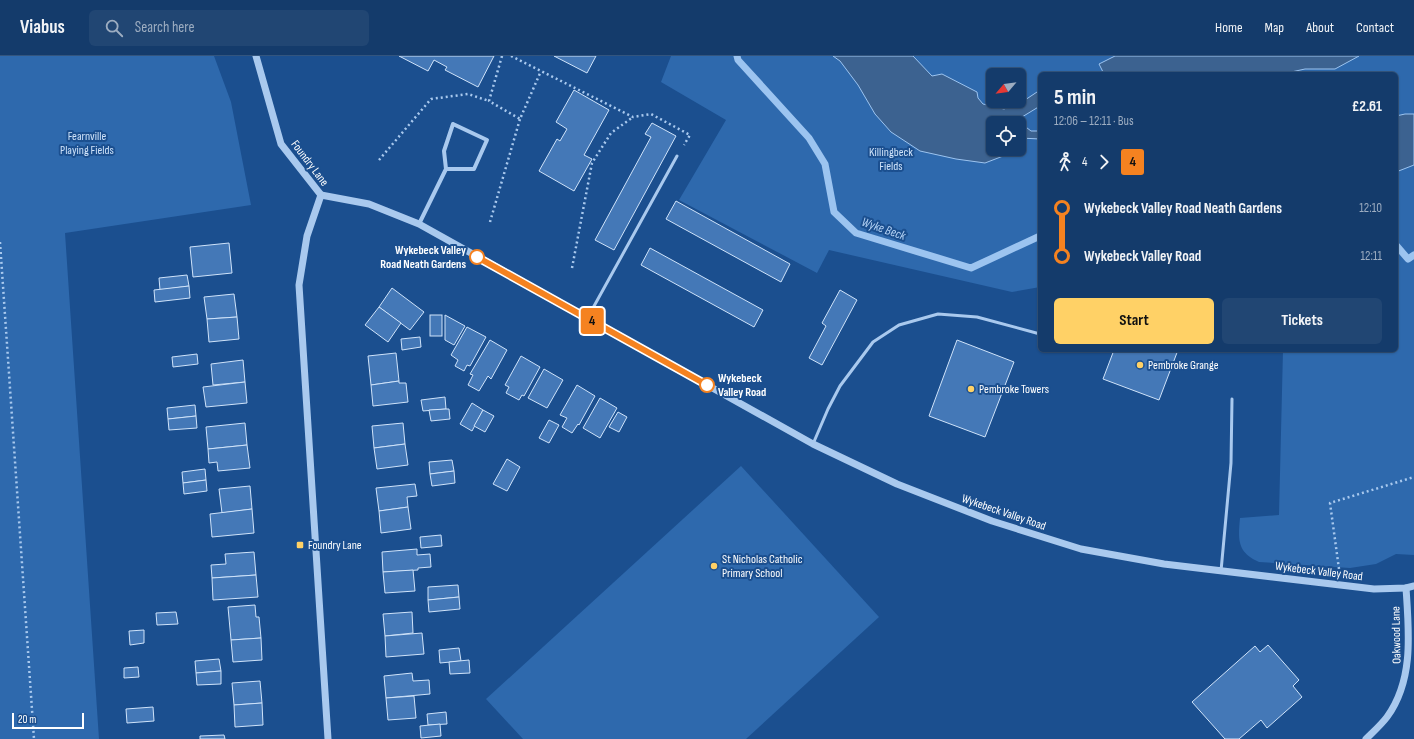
<!DOCTYPE html>
<meta charset="utf-8">
<style>
:root{--surface:#143b6b;--page:#214673;--text:#f1f3f6;--muted:#9dadc1;--line:#33557e;--accent:#ffd166}
body{margin:0;font-family:"Sofia Sans Condensed",sans-serif;background:var(--page);color:var(--text);height:100vh;display:flex;flex-direction:column;font-size:15px;white-space:nowrap}
*{box-sizing:border-box;margin:0}
p{font-size:13px;color:var(--muted)}
.icon{flex:none;width:22px;height:22px;fill:none;stroke:currentColor;stroke-width:2;stroke-linecap:round;stroke-linejoin:round}
.map{position:relative;flex:1;overflow:hidden}
.details{position:absolute;left:1038px;top:16px;width:360px;height:280px;display:flex;flex-direction:column;background:var(--surface);border-radius:6px;box-shadow:0 1px 3px #0004,0 0 0 1px var(--line)}
.details>*{flex:none}
.badge{padding:0 8px;border-radius:3px;font-size:14px;line-height:26px}
.needle{width:26px;rotate:241deg}
.buttons{position:absolute;left:986px;top:12px;display:grid;gap:8px}
.buttons a{display:grid;place-items:center;width:40px;height:40px;border-radius:6px;background:var(--surface);box-shadow:0 1px 3px #0004,0 0 0 1px var(--line);font-size:20px}
.scale{position:absolute;left:12px;bottom:10px;width:72px;box-sizing:border-box;padding-left:4px;border:2px solid #fff;border-top:0;font-size:11px;line-height:14px;white-space:nowrap;color:#fff;-webkit-text-stroke:3px #1b4f8f;paint-order:stroke}
.map>.badge{position:absolute;translate:-50% -50%;box-shadow:0 0 0 2px #fff}
.legs{display:flex;align-items:center;gap:6px;height:44px;padding:0 16px;font-size:13px}
.legs p{margin-inline-start:auto}
.head{display:flex;align-items:center;justify-content:space-between;height:68px;padding:0 16px}
h1{font-size:22px;font-weight:700;line-height:30px}
.button{display:flex;gap:8px;margin-top:auto;padding:8px 16px}
.button a{flex:1;height:46px;border-radius:6px;background:var(--accent);color:#111;font-size:16px;font-weight:700;line-height:46px;text-align:center}
.button a+a{background:var(--page);color:var(--text)}
ul{padding:0 16px;list-style:none}
li{display:flex;align-items:center;gap:14px;height:48px;font-size:15px}
li i{display:grid;place-items:center;width:6px;height:100%;margin:0 5px;background:currentColor}
li i::after{content:'';width:10px;height:10px;margin:-5px;border:3px solid;border-radius:50%;background:var(--surface)}
li p{margin-inline-start:auto}
li:first-child i{background:linear-gradient(#0000 50%,currentColor 0)}
li:last-child i{background:linear-gradient(currentColor 50%,#0000 0)}
header{display:flex;align-items:center;gap:24px;box-sizing:border-box;height:56px;padding:0 20px;background:var(--surface);border-bottom:1px solid var(--line)}
header strong{font-size:19px}
nav{display:flex;gap:22px;margin-inline-start:auto;font-size:14px}
.search{width:280px;height:36px;background:var(--page);display:flex;align-items:center;gap:10px;box-sizing:border-box;padding:0 14px;border-radius:6px;color:var(--muted);font-size:15px}
.map>svg:first-child{display:block}
.green{fill:#2e69ad;fill-rule:evenodd}
.water{fill:#3c6290;stroke:#9cc4f0}
.lines{fill:none;stroke-linecap:round;stroke-linejoin:round}
.stream{stroke:#9cc4f0;stroke-width:7}
.building{fill:#4478b7;stroke:#cfe3fa}
.path{stroke:#a9c9ee;stroke-width:2.5;stroke-dasharray:2 3;stroke-linecap:butt}
.service{stroke:#a9c9ee;stroke-width:3}
.minor{stroke:#a9c9ee;stroke-width:4}
.tertiary{stroke:#a9c9ee;stroke-width:7}
.line-1-casing{stroke:#fff;stroke-width:9}
.line-1{stroke:#f58220;stroke-width:6}
.stop-1-dot{fill:#fff;stroke:#f58220;stroke-width:2}
.poi-dot{fill:#ffd166;stroke:#1b4f8f;stroke-width:1.5}
.labels{text-anchor:middle;stroke-width:4;stroke-linejoin:round;paint-order:stroke}
.park-label{font-size:12px;fill:#cfe3fa;stroke:#1b4f8f}
.street-label{font-size:12px;fill:#fff;stroke:#1b4f8f}
.stop-label{font-size:12px;font-weight:bold;fill:#fff;stroke:#1b4f8f;text-anchor:end}
.poi-label{font-size:12px;fill:#fff;stroke:#1b4f8f;text-anchor:start}
.water-label{font-size:13px;font-style:italic;fill:#b5d3f5;stroke:#1b4f8f}
</style>
<header>
<strong>Viabus</strong>
<div class="search"><svg class="icon" aria-label="search" viewBox="0 0 24 24"><circle cx="10" cy="10" r="6"/><path d="M15 15l6 6"/></svg>Search here</div>
<nav><a>Home</a><a>Map</a><a>About</a><a>Contact</a></nav>
</header>
<div class="map">
<svg width="1414" height="683" viewBox="0 0 1414 683">
<rect width="100%" height="100%" fill="#1b4f8f"/>
<g class="green">
<polygon points="0,0 214,0 231,46 251,149 65,177 99,683 0,683"/>
<path d="M671,0H1414V499L1396,498L1376,508L1350,512L1259,506C1237,496 1238,484 1240,462L1279,459L1283,294H1396V18H1040V231L1012,236L829,194L817,217L679,144L726,64L661,26ZM993,19H1019V45H993ZM993,67H1019V93H993Z"/>
<polygon points="741,410 879,561 746,683 523,683 486,643"/>
</g>
<g class="water">
<polygon points="833,0 913,0 932,20 942,18 977,36 978,42 983,48 1004,53 1019,48 1037,36 1040,40 1040,50 1022,61 1022,68 1031,75 1040,75 1040,83 1020,82 1019,84 1019,67 993,67 993,93 1014,93 1011,97 985,107 956,103 920,95 891,76 875,58 858,29 840,5"/>
<polygon points="1115,0 1359,0 1335,13 1305,13 1282,18 1104,18 1099,8"/>
<polygon points="1405,58 1414,58 1414,109 1396,116 1396,60"/>
</g>
<g class="lines">
<g class="stream">
<polyline points="737,0 738,4 809,82 825,108 834,156 856,177 971,212 1040,180"/>
<polyline points="1396,189 1408,203 1414,199"/>
</g>
</g>
<g class="building">
<polygon points="399,0 494,0 478,31 445,14 447,11 434,4 428,15"/>
<polygon points="554,0 596,0 587,17"/>
<polygon points="574,34 609,54 584,99 592,103 574,135 539,115 557,83 560,85 567,73 556,66"/>
<polygon points="652,67 676,80 614,194 595,184 651,81 645,78"/>
<polygon points="676,145 790,208 781,226 666,163"/>
<polygon points="229,187 232,217 193,221 190,191"/>
<polygon points="650,192 763,254 754,271 641,209"/>
<polygon points="187,219 189,230 160,234 159,222"/>
<polygon points="189,230 190,242 155,246 154,234"/>
<polygon points="392,232 424,256 410,274 379,251"/>
<polygon points="840,234 857,244 822,309 809,302 826,270 822,267"/>
<polygon points="234,238 237,261 207,263 204,241"/>
<polygon points="379,251 401,267 388,286 365,269"/>
<rect x="430" y="259" width="12" height="21"/>
<polygon points="445,259 465,270 454,289 445,284"/>
<polygon points="237,261 239,283 209,286 207,263"/>
<polygon points="467,271 486,281 470,310 467,309 464,315 455,310 458,304 451,299"/>
<polygon points="420,281 421,291 402,294 401,283"/>
<polygon points="490,284 507,294 491,323 488,320 479,335 468,329 473,319 470,318"/>
<polygon points="957,284 1014,306 985,381 929,360"/>
<polygon points="1114,294 1178,294 1159,344 1103,323"/>
<polygon points="396,297 399,325 371,329 368,300"/>
<polygon points="197,298 198,308 173,311 172,301"/>
<polygon points="521,300 540,311 524,340 522,339 519,344 506,337 509,331 505,329"/>
<polygon points="243,304 245,326 213,329 211,308"/>
<polygon points="544,313 563,324 547,352 528,342"/>
<polygon points="399,325 399,327 406,327 408,346 373,350 371,329"/>
<polygon points="245,326 247,347 206,351 203,331"/>
<polygon points="577,329 595,340 579,369 578,368 572,377 562,371 567,362 560,359"/>
<polygon points="445,341 446,353 423,355 421,344"/>
<polygon points="600,342 617,352 600,382 583,372"/>
<polygon points="472,347 483,354 472,375 460,368"/>
<polygon points="195,349 196,360 168,363 167,352"/>
<polygon points="446,353 449,353 450,363 431,365 429,354"/>
<polygon points="483,354 494,360 485,376 474,370"/>
<polygon points="618,356 627,361 619,376 609,371"/>
<polygon points="196,360 197,372 169,374 168,363"/>
<polygon points="549,364 559,369 549,387 539,382"/>
<polygon points="245,367 247,389 208,393 206,371"/>
<polygon points="403,367 405,388 374,392 372,370"/>
<polygon points="405,388 408,409 377,413 374,392"/>
<polygon points="247,389 250,412 218,415 217,406 209,407 208,393"/>
<polygon points="507,403 520,411 507,435 493,428"/>
<polygon points="452,404 454,415 430,418 429,406"/>
<polygon points="205,413 206,424 183,427 182,416"/>
<polygon points="454,415 455,427 432,430 430,418"/>
<polygon points="206,424 207,435 184,438 183,427"/>
<polygon points="415,428 417,440 407,441 408,451 379,455 376,432"/>
<polygon points="250,430 252,453 222,457 219,433"/>
<polygon points="408,451 411,473 381,477 379,455"/>
<polygon points="252,453 254,477 212,481 210,458"/>
<polygon points="441,479 442,490 421,492 420,481"/>
<polygon points="417,493 417,499 430,498 431,511 418,512 418,514 383,516 382,496"/>
<polygon points="254,496 256,519 212,522 211,509 226,508 225,498"/>
<polygon points="413,514 415,535 385,537 383,516"/>
<polygon points="256,519 258,541 213,544 212,522"/>
<polygon points="458,529 459,541 428,544 428,531"/>
<polygon points="459,541 460,553 429,556 428,544"/>
<polygon points="255,549 256,561 259,561 261,582 231,584 228,551"/>
<polygon points="176,556 178,568 157,569 156,557"/>
<polygon points="412,556 413,577 385,580 383,558"/>
<polygon points="144,574 144,587 130,589 129,575"/>
<polygon points="422,577 424,598 386,601 385,580"/>
<polygon points="261,582 262,604 233,606 231,584"/>
<polygon points="1268,589 1299,624 1293,630 1302,641 1267,672 1261,664 1239,683 1225,683 1192,646 1255,590 1260,596"/>
<polygon points="459,592 461,605 440,607 439,594"/>
<polygon points="219,603 221,615 196,617 195,605"/>
<polygon points="469,604 470,617 450,618 449,606"/>
<polygon points="138,611 139,621 124,622 124,612"/>
<polygon points="221,615 221,628 197,629 196,617"/>
<polygon points="412,617 413,625 429,624 430,638 386,642 384,620"/>
<polygon points="260,625 262,647 234,649 232,627"/>
<polygon points="414,640 416,662 388,664 386,642"/>
<polygon points="262,647 263,669 235,671 234,649"/>
<polygon points="153,651 154,665 127,667 126,653"/>
<polygon points="446,656 447,668 428,669 427,658"/>
<polygon points="440,668 441,680 421,682 420,670"/>
<polygon points="224,679 225,683 200,683 200,680"/>
</g>
<g class="lines">
<g class="path">
<polyline points="502,0 489,45 520,63 541,15"/>
<polyline points="511,0 633,61 651,58 690,79 684,89"/>
<polyline points="379,104 431,43 468,38 489,45"/>
<polyline points="490,166 520,63"/>
<polyline points="0,186 34,683"/>
<polyline points="572,212 592,107 611,77 633,61"/>
<polyline points="1339,513 1330,447 1414,421"/>
</g>
<g class="service">
<polyline points="588,261 677,100"/>
<polyline points="813,388 828,353 840,330 873,286 899,269 938,258 977,261 1040,278"/>
<polyline points="1221,515 1231,407 1232,343"/>
</g>
<polyline class="minor" points="419,168 446,113 444,95 453,68 487,84 474,113 446,113"/>
<g class="tertiary">
<polyline points="256,0 281,88 321,139"/>
<polyline points="321,139 369,148 419,168 813,388 897,428 992,465 1081,493 1164,508 1374,533 1406,532 1414,530"/>
<polyline points="321,139 307,180 299,229 328,683"/>
<path d="M1366,683C1373,676 1381,669 1387,661C1414,624 1409,576 1406,532"/>
</g>
</g>
<g class="lines">
<g class="line-1-casing">
<polyline id="line-1" points="477,201 707,329"/>
</g>
<use href="#line-1" class="line-1"/>
</g>
<g class="stop-1-dot">
<circle cx="477" cy="201" r="7"/>
<circle cx="707" cy="329" r="7"/>
</g>
<g class="poi-dot">
<circle cx="1140" cy="309" r="4"/>
<circle cx="971" cy="333" r="4"/>
<rect x="296" y="485" width="8" height="8" rx="2"/>
<circle cx="714" cy="510" r="4"/>
</g>
<g class="labels">
<g class="park-label">
<text x="87" y="84">Fearnville<tspan x="87" dy="14">Playing Fields</tspan></text>
<text x="891" y="100">Killingbeck<tspan x="891" dy="14">Fields</tspan></text>
</g>
<g class="street-label">
<text transform="translate(310 107) rotate(53)" y="4">Foundry Lane</text>
<text transform="translate(1004 456) rotate(19)" y="4">Wykebeck Valley Road</text>
<text transform="translate(1319 515) rotate(7)" y="4">Wykebeck Valley Road</text>
<text transform="translate(1396 579) rotate(-91)" y="4">Oakwood Lane</text>
</g>
<g class="stop-label">
<text x="466" y="198">Wykebeck Valley<tspan x="466" dy="14">Road Neath Gardens</tspan></text>
<text x="718" y="326" text-anchor="start">Wykebeck<tspan x="718" dy="14">Valley Road</tspan></text>
</g>
<g class="poi-label">
<text x="1148" y="313">Pembroke Grange</text>
<text x="979" y="337">Pembroke Towers</text>
<text x="308" y="493">Foundry Lane</text>
<text x="722" y="507">St Nicholas Catholic<tspan x="722" dy="14">Primary School</tspan></text>
</g>
<g class="water-label">
<text transform="translate(884 172) rotate(19)" y="5">Wyke Beck</text>
</g>
</g>
</svg>
<div class="buttons">
<a><svg class="needle" viewBox="-14 -14 28 28"><path d="M0-13l5 13h-10z" fill="#e53935"/><path d="M0 13l5-13h-10z" fill="#9dadc1"/></svg></a>
<a><svg class="icon" aria-label="locate" viewBox="0 0 24 24"><circle cx="12" cy="12" r="6"/><path d="M12 2v4M12 18v4M2 12h4M18 12h4"/></svg></a>
</div>
<div class="scale">20 m</div>
<b class="badge" style="left:592px;top:265px;background:#f58220;color:#111">4</b>
<section class="details">
<div class="head"><div><h1>5 min</h1><p>12:06 – 12:11 · Bus</p></div><b>£2.61</b></div>
<div class="legs"><svg class="icon" aria-label="walk" viewBox="0 0 24 24"><circle cx="13" cy="4" r="2"/><path d="M13 8l-2 6 4 7M11 14l-3 7M7 12l3-4h3l4 4"/></svg>4<svg class="icon" aria-label="forward" viewBox="0 0 24 24"><path d="M9 5l7 7-7 7"/></svg><b class="badge" style="background:#f58220;color:#111">4</b></div>
<ul>
<li><i style="color:#f58220"></i><b>Wykebeck Valley Road Neath Gardens</b><p>12:10</p></li>
<li><i style="color:#f58220"></i><b>Wykebeck Valley Road</b><p>12:11</p></li>
</ul>
<div class="button"><a>Start</a><a>Tickets</a></div>
</section>
</div>
